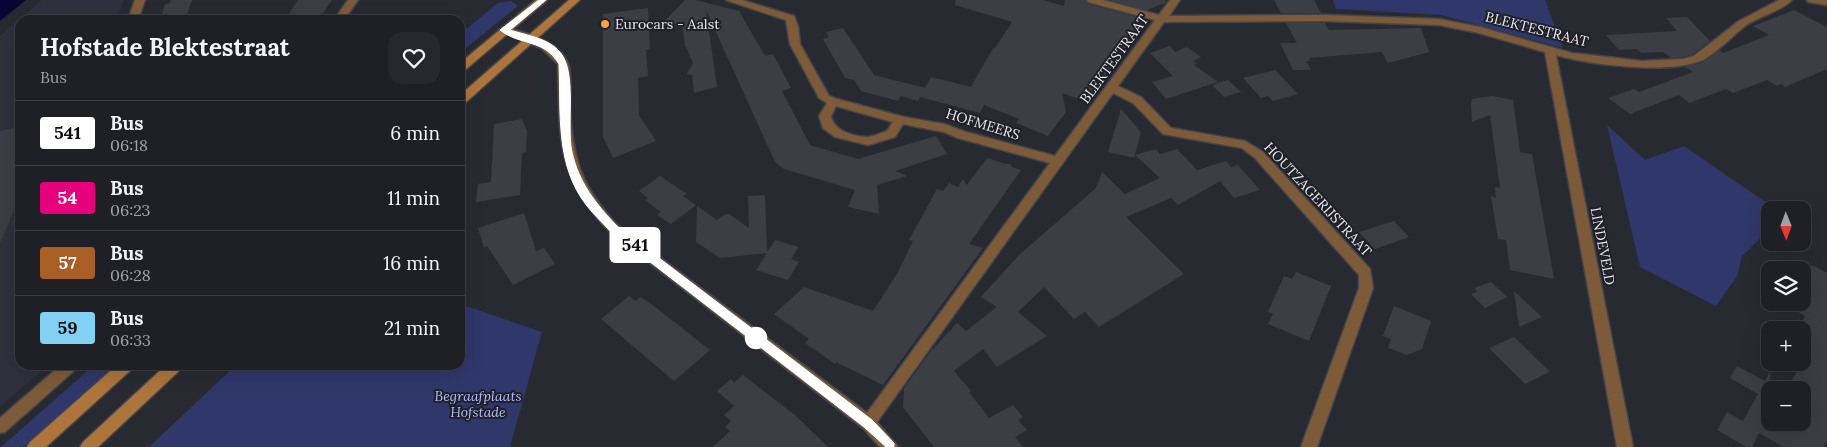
<!DOCTYPE html>
<meta charset="utf-8">
<style>
:root{--surface:#1e2026;--page:#26282e;--text:#f1f3f6;--muted:#a1a3a7;--line:#3c3e43}
body{margin:0;font-family:Lora,serif;background:var(--page);color:var(--text);height:100vh;display:flex;flex-direction:column;font-size:19px;white-space:nowrap}
*{box-sizing:border-box;margin:0}
p{font-size:16px;color:var(--muted)}
.icon{flex:none;width:28px;height:28px;fill:none;stroke:currentColor;stroke-width:2;stroke-linecap:round;stroke-linejoin:round}
.map{position:relative;flex:1;overflow:hidden}
.panel{position:absolute;left:15px;top:15px;width:450px;height:355px;display:flex;flex-direction:column;background:var(--surface);border-radius:15px;box-shadow:0 5px 20px #0002,0 0 0 1px var(--line)}
.panel>*{flex:none}
.badge{padding:0 10px;border-radius:4px;font-size:18px;line-height:32px}
.needle{width:32px;rotate:179deg}
.buttons{position:absolute;left:1761px;top:201px;display:grid;gap:10px}
.buttons a{display:grid;place-items:center;width:50px;height:50px;border-radius:10px;background:var(--surface);box-shadow:0 5px 20px #0002,0 0 0 1px var(--line);font-size:25px}
.map>.badge{position:absolute;translate:-50% -50%;box-shadow:0 0 0 2px #fff}
.round{display:grid;place-items:center;flex:none;width:52px;height:52px;border-radius:15px;background:var(--page)}
.summary{display:flex;align-items:center;justify-content:space-between;height:85px;padding:0 25px}
h1{font-size:24px;font-weight:700;line-height:38px}
ul{padding:0;list-style:none}
li{display:flex;align-items:center;gap:15px;height:65px;padding:0 25px;border-top:1px solid var(--line)}
li div{flex:1}
li b{display:block;font-size:19px}
li em{font-style:normal}
li .badge{min-width:55px;font-weight:700;text-align:center}
.map>svg:first-child{display:block}
.built{fill:#2e303e}
.green{fill:#30376a}
.water{fill:#080435}
.building{fill:#3c3e46}
.lines{fill:none;stroke-linecap:round;stroke-linejoin:round}
.street-casing{stroke:#43454c;stroke-width:3}
.secondary-casing{stroke:#43454c;stroke-width:3}
.street{fill:#7e5b38;fill-rule:evenodd}
.secondary{fill:#ad753b;fill-rule:evenodd}
.line{fill:#fff;stroke:#fff}
.poi-dot{fill:#f5a246;stroke:#1f2028;stroke-width:2}
.stop-dot{fill:#fff;stroke:#fff;stroke-width:2.5}
.labels{text-anchor:middle;stroke-width:4;stroke-linejoin:round;paint-order:stroke}
.poi-label{font-size:14px;fill:#e9eaef;stroke:#1f2028;text-anchor:start}
.street-label{font-size:14px;fill:#e9eaef;stroke:#1f2028}
.park-label{font-size:14px;font-style:italic;fill:#afbcff;stroke:#1f2028}
</style>
<div class="map">
<svg width="1827" height="447" viewBox="0 0 1827 447">
<rect width="100%" height="100%" fill="#282a32"/>
<polygon class="built" points="42,0 124,0 116,20 20,20 20,365 48,365 0,407 0,36"/>
<g class="green">
<polygon points="1333,0 1545,0 1563,48 1441,15 1336,9"/>
<polygon points="511,1 518,6 460,53 460,34 498,3"/>
<polygon points="1607,125 1645,160 1684,146 1777,210 1770,210 1770,229 1742,256 1737,276 1716,306 1640,267"/>
<polygon points="460,304 542,332 510,447 149,447 236,365 460,365"/>
<polygon points="94,365 116,365 23,447 1,447"/>
</g>
<polygon class="water" points="0,0 26,0 0,21"/>
<g class="building">
<polygon points="171,0 192,0 186,17 182,20 160,20 165,4 170,3"/>
<polygon points="298,0 332,0 318,20 285,20"/>
<polygon points="685,0 695,0 739,11 765,56 773,54 791,88 782,91 810,145 858,159 936,136 947,154 895,171 907,176 877,185 879,214 848,207 855,190 784,169 775,162 706,10 717,87 694,93 692,75 687,74 693,63 685,45 682,23 660,26"/>
<polygon points="956,0 1043,0 1064,6 1065,0 1085,0 1088,4 1137,17 1144,27 1135,38 1134,37 1088,102 1062,93 1066,112 1048,136 1016,123 1019,119 984,105 980,113 920,97 918,101 901,96 898,101 861,91 854,80 845,78 823,39 829,37 826,32 843,28 874,75 925,88 931,77 971,87 993,48 995,48 1012,22 955,5"/>
<polygon points="1110,0 1165,0 1166,3 1146,10"/>
<polygon points="1274,0 1314,0 1321,13 1281,13"/>
<polygon points="648,8 650,49 646,50 648,76 638,78 639,115 656,141 613,158 603,137 603,14"/>
<polygon points="1794,10 1827,27 1827,69 1785,87 1781,84 1777,86 1767,80 1733,93 1726,89 1689,103 1679,95 1630,114 1608,98 1634,89 1639,92 1693,72 1685,67 1701,63 1720,50 1723,53 1769,35 1753,26"/>
<polygon points="1687,17 1710,41 1693,54 1684,57 1671,58 1663,52 1641,53 1637,49 1619,50 1606,35 1677,31 1666,18"/>
<polygon points="1286,23 1325,23 1329,30 1421,28 1429,52 1388,63 1382,52 1309,58 1310,61 1306,61 1311,70 1293,70 1280,43 1297,43"/>
<polygon points="1170,46 1175,52 1187,47 1201,57 1193,61 1198,63 1194,65 1218,82 1166,99 1152,82 1173,76 1150,53"/>
<polygon points="1275,70 1298,94 1273,101 1268,96 1261,98 1243,78"/>
<polygon points="1228,80 1241,92 1224,97 1212,85"/>
<polygon points="1492,96 1513,100 1520,152 1532,154 1554,279 1510,270 1506,240 1498,239 1491,196 1496,198 1495,187 1500,188 1490,115 1472,122 1471,104 1472,99"/>
<polygon points="1121,109 1141,132 1134,158 1108,152"/>
<polygon points="522,119 527,131 526,152 522,153 520,195 476,202 478,184 491,182 494,124"/>
<polygon points="20,127 20,196 0,243 0,131"/>
<polygon points="1156,149 1160,154 1177,149 1197,170 1226,161 1231,167 1238,165 1260,190 1234,198 1220,181 1178,205 1171,198 1126,217 1184,274 1099,327 1085,312 1074,319 1044,287 1018,312 1047,336 997,367 983,349 954,371 971,391 969,392 989,418 1013,405 1023,417 1018,420 1027,430 1015,437 1023,447 934,447 903,407 904,388 930,352 957,323 966,331 997,307 981,297 1019,255 1096,188 1102,172 1125,194 1160,178 1135,155"/>
<polygon points="987,158 1006,164 1010,164 1012,167 1021,170 969,244 983,248 883,385 836,362 835,364 805,343 809,339 774,314 804,287 873,311 897,274 913,241 909,240 937,189 943,191 949,183 958,187 963,179 967,185"/>
<polygon points="660,176 687,194 683,196 696,205 671,224 657,215 661,212 645,200 648,198 639,191"/>
<polygon points="765,195 767,252 775,240 799,247 791,259 799,262 788,280 756,270 767,253 720,258 696,242 697,206 717,220 724,215 729,214 749,228 748,196"/>
<polygon points="524,213 536,251 544,248 555,264 513,285 487,246 484,248 478,228"/>
<polygon points="1394,221 1409,237 1375,249 1359,232"/>
<polygon points="1812,265 1827,273 1827,441 1824,447 1783,447 1759,433 1752,447 1746,447 1717,430 1727,412 1743,421 1758,394 1730,378 1737,366 1765,381 1770,371 1770,422 1802,422 1802,390 1786,390 1802,363 1802,330 1797,330 1805,316 1782,302 1812,302 1802,297 1802,277"/>
<polygon points="1296,272 1331,286 1309,341 1268,324 1273,314 1268,312 1284,276 1292,279"/>
<polygon points="1491,282 1507,297 1485,308 1471,294 1478,292 1474,288"/>
<polygon points="1514,291 1542,317 1519,327"/>
<polygon points="629,296 636,301 640,297 650,303 710,350 674,381 601,319"/>
<polygon points="1394,306 1431,321 1422,349 1407,355 1388,348 1391,339 1383,336"/>
<polygon points="1514,337 1550,372 1525,384 1489,348"/>
<polygon points="743,375 796,416 828,447 713,447 730,431 725,427 731,421 724,415 734,406 717,391 731,379 734,383"/>
</g>
<g class="lines">
<g class="street-casing">
<g id="street">
<polygon points="135,0 145,0 138,20 128,20"/>
<polygon points="348,0 358,0 344,20 334,20"/>
<path d="M726,0H742L794,16L798,26L800,44L829,96L837,99L904,117L944,124L966,132L1055,156L1155,20L1088,2L1087,0H1103L1159,15L1170,0H1180L1169,16L1325,15L1439,19L1480,27L1572,53L1642,61L1684,59L1694,56L1739,21L1779,0H1792C1780,12 1759,16 1745,26C1732,36 1715,55 1700,61C1666,74 1591,65 1556,55L1633,447H1617L1545,52L1479,33L1439,25L1325,21L1164,22L1118,86L1141,97L1171,128L1245,141L1263,152L1370,269L1373,288L1317,447H1301L1359,288V275L1255,158L1242,148L1163,134L1133,103L1113,93L877,422L898,447H880L863,428L610,232C555,174 560,139 558,64L541,48L499,30L504,27C524,32 560,41 568,64C572,75 570,97 570,110C573,162 582,187 618,226L867,413L1050,163L958,138L944,132L903,124L895,137L868,145L835,137L823,128L819,116L827,103L819,98L790,44L786,20ZM836,106L893,122L887,131C881,133 873,137 867,137C852,136 834,131 831,116Z"/>
<polygon points="1807,0 1827,0 1827,5 1808,2"/>
<polygon points="61,365 78,365 76,369 5,432 0,433 0,418"/>
</g>
</g>
<g class="secondary-casing">
<g id="secondary">
<polygon points="536,0 547,0 464,71 460,72 460,63"/>
<polygon points="569,0 580,0 464,104 460,105 460,95"/>
<polygon points="117,365 134,365 132,369 46,447 27,447 30,442"/>
<polygon points="166,365 183,365 181,369 98,447 80,447 83,442"/>
</g>
</g>
<use href="#street" class="street"/>
<use href="#secondary" class="secondary"/>
</g>
<path class="line" d="M539,0H546L510,30C525,35 548,38 559,51C578,71 566,125 572,152C579,183 596,204 617,226L872,420L894,443V447H886L864,427L610,231C603,223 594,215 587,206C555,166 561,112 559,64C543,38 520,46 500,30Z"/>
<circle class="poi-dot" cx="605" cy="24" r="5"/>
<circle class="stop-dot" cx="756" cy="338" r="10"/>
<g class="labels">
<g class="poi-label">
<text x="615" y="29">Eurocars - Aalst</text>
</g>
<g class="street-label">
<text transform="translate(1537 29) rotate(14)" y="5">BLEKTESTRAAT</text>
<text transform="translate(1114 59) rotate(-54)" y="5">BLEKTESTRAAT</text>
<text transform="translate(983 124) rotate(17)" y="5">HOFMEERS</text>
<text transform="translate(1318 199) rotate(47)" y="5">HOUTZAGERIJSTRAAT</text>
<text transform="translate(1603 246) rotate(79)" y="5">LINDEVELD</text>
</g>
<g class="park-label">
<text x="478" y="401">Begraafplaats<tspan x="478" dy="16">Hofstade</tspan></text>
</g>
</g>
</svg>
<div class="buttons">
<a><svg class="needle" viewBox="-14 -14 28 28"><path d="M0-13l5 13h-10z" fill="#e53935"/><path d="M0 13l5-13h-10z" fill="#a1a3a7"/></svg></a>
<a><svg class="icon" aria-label="layers" viewBox="0 0 24 24"><path d="M12 4l9 5-9 5-9-5zM3 14l9 5 9-5"/></svg></a>
<a>+</a>
<a>−</a>
</div>
<b class="badge" style="left:635px;top:245px;background:#fff;color:#111">541</b>
<section class="panel">
<div class="summary"><div><h1>Hofstade Blektestraat</h1><p>Bus</p></div><a class="round"><svg class="icon" aria-label="heart" viewBox="0 0 24 24"><path d="M12 20l-8-8c-3-5 5-10 8-4 3-6 11-1 8 4z"/></svg></a></div>
<ul>
<li><span class="badge" style="background:#fff;color:#111">541</span><div><b>Bus</b><p>06:18</p></div><em>6 min</em></li>
<li><span class="badge" style="background:#e6007e;color:#fff">54</span><div><b>Bus</b><p>06:23</p></div><em>11 min</em></li>
<li><span class="badge" style="background:#a85e24;color:#fff">57</span><div><b>Bus</b><p>06:28</p></div><em>16 min</em></li>
<li><span class="badge" style="background:#83d0f5;color:#111">59</span><div><b>Bus</b><p>06:33</p></div><em>21 min</em></li>
</ul>
</section>
</div>
